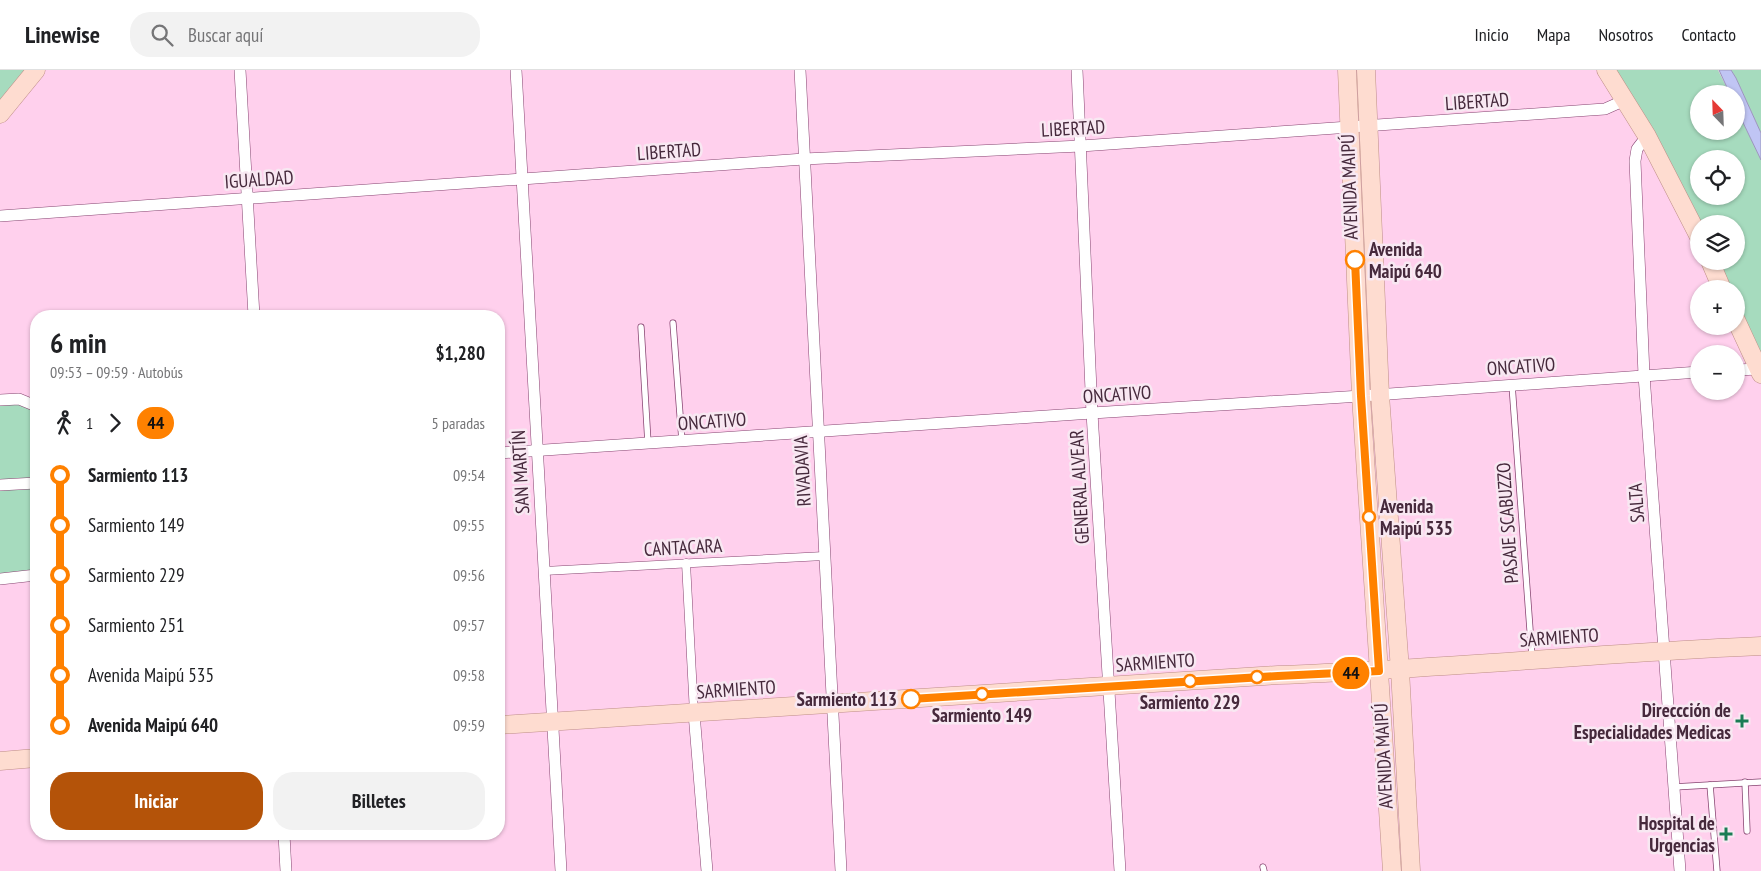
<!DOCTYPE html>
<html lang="es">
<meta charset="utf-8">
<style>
:root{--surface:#fff;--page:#f2f2f2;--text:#202124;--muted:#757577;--line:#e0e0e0;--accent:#b45309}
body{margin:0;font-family:"PT Sans Narrow",sans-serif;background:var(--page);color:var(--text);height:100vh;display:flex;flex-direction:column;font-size:19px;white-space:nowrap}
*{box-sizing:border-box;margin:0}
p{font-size:16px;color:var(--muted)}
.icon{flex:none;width:28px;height:28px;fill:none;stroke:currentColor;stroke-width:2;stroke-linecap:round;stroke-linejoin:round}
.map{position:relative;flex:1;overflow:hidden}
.side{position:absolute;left:30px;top:240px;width:475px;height:530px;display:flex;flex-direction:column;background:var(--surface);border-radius:20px;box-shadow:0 1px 4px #0004}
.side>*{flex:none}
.badge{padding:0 10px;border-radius:16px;font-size:18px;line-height:32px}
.needle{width:32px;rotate:337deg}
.controls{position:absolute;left:1690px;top:15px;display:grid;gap:10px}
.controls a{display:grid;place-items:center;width:55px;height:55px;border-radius:50%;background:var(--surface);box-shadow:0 1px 4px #0004;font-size:25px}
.map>.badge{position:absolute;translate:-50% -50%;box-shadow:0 0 0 2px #fff}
.legs{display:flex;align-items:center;gap:8px;height:55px;padding:0 20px;font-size:16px}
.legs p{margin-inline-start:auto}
.headline{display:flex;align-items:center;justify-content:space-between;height:85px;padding:0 20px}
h1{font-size:28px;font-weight:700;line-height:38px}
.button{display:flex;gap:10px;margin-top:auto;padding:10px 20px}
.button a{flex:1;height:58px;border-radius:20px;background:var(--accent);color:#fff;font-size:20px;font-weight:700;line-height:58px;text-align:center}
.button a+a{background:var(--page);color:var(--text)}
ul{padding:0 20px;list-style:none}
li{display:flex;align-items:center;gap:18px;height:50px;font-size:19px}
li i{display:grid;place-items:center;width:8px;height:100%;margin:0 6px;background:currentColor}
li i::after{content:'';width:12px;height:12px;margin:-6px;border:4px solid;border-radius:50%;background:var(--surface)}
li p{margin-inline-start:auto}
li:first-child i{background:linear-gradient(#0000 50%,currentColor 0)}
li:last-child i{background:linear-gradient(currentColor 50%,#0000 0)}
header{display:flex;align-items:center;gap:30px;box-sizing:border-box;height:70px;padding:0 25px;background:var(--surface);border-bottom:1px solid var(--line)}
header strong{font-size:24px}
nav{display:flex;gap:28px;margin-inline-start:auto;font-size:18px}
.search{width:350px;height:45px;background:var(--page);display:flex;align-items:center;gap:12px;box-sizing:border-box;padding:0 18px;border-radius:20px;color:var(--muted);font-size:19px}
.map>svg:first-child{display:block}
.green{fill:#a6dbbe;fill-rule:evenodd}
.water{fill:#c0c5f4;stroke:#9b96bd}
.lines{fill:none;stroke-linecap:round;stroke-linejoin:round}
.service-casing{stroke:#874471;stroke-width:7}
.pedestrian-casing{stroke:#874471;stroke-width:9}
.minor-casing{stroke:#874471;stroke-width:12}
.primary-casing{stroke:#be8e87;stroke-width:19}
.service{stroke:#fff;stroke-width:5.5}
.pedestrian{stroke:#fff;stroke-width:8}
.minor{stroke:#fff;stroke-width:11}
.primary{stroke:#fedcd0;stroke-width:18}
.line-1-casing{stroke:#fff;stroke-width:11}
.line-1{stroke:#ff8100;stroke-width:8}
.stop-1-dot{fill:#fff;stroke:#ff8100;stroke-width:2.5}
.poi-dot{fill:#1a7c54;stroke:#f8e8f2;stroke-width:2}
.labels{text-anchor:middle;stroke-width:5;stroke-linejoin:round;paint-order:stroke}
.street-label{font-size:19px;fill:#46293c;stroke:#f8e8f2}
.stop-label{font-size:19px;font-weight:bold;fill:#46293c;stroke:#f8e8f2;text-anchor:start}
.poi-label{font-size:19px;font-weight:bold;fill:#46293c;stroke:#f8e8f2;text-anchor:end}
</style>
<header>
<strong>Linewise</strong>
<div class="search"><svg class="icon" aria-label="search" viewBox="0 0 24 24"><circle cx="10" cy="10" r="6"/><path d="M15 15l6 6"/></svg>Buscar aquí</div>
<nav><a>Inicio</a><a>Mapa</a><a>Nosotros</a><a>Contacto</a></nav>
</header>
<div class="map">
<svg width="1761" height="801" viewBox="0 0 1761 801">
<rect width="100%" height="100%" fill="#ffd0ed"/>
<g class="green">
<polygon points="0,0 36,0 0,44"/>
<path d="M1606,0H1718L1730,24H1699V61H1736V38L1761,90V304L1736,250V219H1722L1710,191H1736V154H1699ZM1699,89H1736V126H1699Z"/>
<polygon points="1731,0 1761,0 1761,63 1736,8"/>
<polygon points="0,330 36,336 36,505 0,509"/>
</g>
<polygon class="water" points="1719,0 1731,0 1736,8 1761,63 1761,90 1736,38 1736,24 1730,24"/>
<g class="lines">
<g class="service-casing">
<g id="service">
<polyline points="673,253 682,371"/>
<polyline points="641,257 648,373"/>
<polyline points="1512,315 1532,587"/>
<polyline points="1745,712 1747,761"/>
<polyline points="1710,715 1717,801"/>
<polyline points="1674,717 1761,712"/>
<polyline points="1263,797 1264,801"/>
</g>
</g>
<g class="pedestrian-casing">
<g id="pedestrian">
<polyline points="686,493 694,643"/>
<polyline points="544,501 824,486"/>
</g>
</g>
<g class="minor-casing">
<g id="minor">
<polyline points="240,0 254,246"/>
<polyline points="516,0 561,801"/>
<polyline points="800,0 841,801"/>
<polyline points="1077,0 1092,343 1120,801"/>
<polyline points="1647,66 1637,79 1635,91 1644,305 1680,801"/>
<polyline points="0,146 804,89 1081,76 1590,40 1605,39 1625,30"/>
<polyline points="1736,300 1759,299"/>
<polyline points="0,330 19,329 36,336"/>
<polyline points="499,383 1092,343 1361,326 1699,302"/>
<polyline points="0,415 36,413"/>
<polyline points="0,509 36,505"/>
<polyline points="694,643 707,801"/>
<polyline points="284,764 286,801"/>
</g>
</g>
<g class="primary-casing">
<g id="primary">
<polyline points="1347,0 1361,326 1392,801"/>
<polyline points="1366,0 1380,325 1400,600 1411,801"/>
<polyline points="1606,0 1647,66 1699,167"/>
<polyline points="0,44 36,0"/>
<polyline points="1710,191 1722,219"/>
<polyline points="1736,250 1761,304"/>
<path d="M499,655L1278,605C1439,599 1600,583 1761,576"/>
<polyline points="0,691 36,688"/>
</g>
</g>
<use href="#service" class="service"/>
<use href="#pedestrian" class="pedestrian"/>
<use href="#minor" class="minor"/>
<use href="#primary" class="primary"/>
</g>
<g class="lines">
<g class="line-1-casing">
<polyline id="line-1" points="911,629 1278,606 1379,601 1361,326 1355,190"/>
</g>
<use href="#line-1" class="line-1"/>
</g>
<g class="stop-1-dot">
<circle cx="1355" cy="190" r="9"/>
<circle cx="1369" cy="447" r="6"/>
<circle cx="1257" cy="607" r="6"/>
<circle cx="1190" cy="611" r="6"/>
<circle cx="982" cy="624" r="6"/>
<circle cx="911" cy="629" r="9"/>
</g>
<g class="poi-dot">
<path d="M1739.5 643.5h5v5h5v5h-5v5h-5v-5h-5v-5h5z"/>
<path d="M1723.5 756.5h5v5h5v5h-5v5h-5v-5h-5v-5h5z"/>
</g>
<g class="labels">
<g class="street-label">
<text transform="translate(1477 31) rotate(-4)" y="7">LIBERTAD</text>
<text transform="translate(1073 58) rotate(-3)" y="7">LIBERTAD</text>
<text transform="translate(669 81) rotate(-4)" y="7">LIBERTAD</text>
<text transform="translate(259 109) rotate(-4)" y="7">IGUALDAD</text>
<text transform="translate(1349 117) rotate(-92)" y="7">AVENIDA MAIPÚ</text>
<text transform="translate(1521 296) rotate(-4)" y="7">ONCATIVO</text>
<text transform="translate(1117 324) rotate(-4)" y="7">ONCATIVO</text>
<text transform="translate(712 351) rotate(-4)" y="7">ONCATIVO</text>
<text transform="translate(802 401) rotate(-93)" y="7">RIVADAVIA</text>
<text transform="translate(520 402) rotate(-93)" y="7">SAN MARTÍN</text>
<text transform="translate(1079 417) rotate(-93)" y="7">GENERAL ALVEAR</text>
<text transform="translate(1636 433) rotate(-94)" y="7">SALTA</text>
<text transform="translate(1507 453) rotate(-94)" y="7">PASAJE SCABUZZO</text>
<text transform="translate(683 477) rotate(-3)" y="7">CANTACARA</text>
<text transform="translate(1559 567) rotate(-4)" y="7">SARMIENTO</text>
<text transform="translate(1155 592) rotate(-4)" y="7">SARMIENTO</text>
<text transform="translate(736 619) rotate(-4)" y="7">SARMIENTO</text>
<text transform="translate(1383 686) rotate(-93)" y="7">AVENIDA MAIPÚ</text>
</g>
<g class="stop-label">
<text x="1369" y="186">Avenida<tspan x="1369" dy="22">Maipú 640</tspan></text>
<text x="1380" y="443">Avenida<tspan x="1380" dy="22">Maipú 535</tspan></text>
<text x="897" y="636" text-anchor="end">Sarmiento 113</text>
<text x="1190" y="639" text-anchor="middle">Sarmiento 229</text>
<text x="982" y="652" text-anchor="middle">Sarmiento 149</text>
</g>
<g class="poi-label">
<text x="1731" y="647">Direccción de<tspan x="1731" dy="22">Especialidades Medicas</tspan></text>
<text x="1715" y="760">Hospital de<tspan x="1715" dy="22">Urgencias</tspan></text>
</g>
</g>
</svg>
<div class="controls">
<a><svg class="needle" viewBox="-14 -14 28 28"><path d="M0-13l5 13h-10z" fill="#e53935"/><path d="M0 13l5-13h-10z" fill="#757577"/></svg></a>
<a><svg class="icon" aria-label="locate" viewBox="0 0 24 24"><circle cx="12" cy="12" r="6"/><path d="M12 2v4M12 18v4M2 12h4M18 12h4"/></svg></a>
<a><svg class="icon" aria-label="layers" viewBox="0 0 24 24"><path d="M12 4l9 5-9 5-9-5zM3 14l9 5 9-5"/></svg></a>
<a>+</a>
<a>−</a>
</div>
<b class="badge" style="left:1351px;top:603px;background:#ff8100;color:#111">44</b>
<section class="side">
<div class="headline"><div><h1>6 min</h1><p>09:53 – 09:59 · Autobús</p></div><b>$1,280</b></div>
<div class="legs"><svg class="icon" aria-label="walk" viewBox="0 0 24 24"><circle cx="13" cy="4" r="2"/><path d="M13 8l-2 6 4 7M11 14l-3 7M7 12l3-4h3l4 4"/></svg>1<svg class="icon" aria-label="forward" viewBox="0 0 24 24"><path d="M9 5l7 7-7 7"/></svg><b class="badge" style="background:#ff8100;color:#111">44</b><p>5 paradas</p></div>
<ul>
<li><i style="color:#ff8100"></i><b>Sarmiento 113</b><p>09:54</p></li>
<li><i style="color:#ff8100"></i><span>Sarmiento 149</span><p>09:55</p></li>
<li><i style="color:#ff8100"></i><span>Sarmiento 229</span><p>09:56</p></li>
<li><i style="color:#ff8100"></i><span>Sarmiento 251</span><p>09:57</p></li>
<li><i style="color:#ff8100"></i><span>Avenida Maipú 535</span><p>09:58</p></li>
<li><i style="color:#ff8100"></i><b>Avenida Maipú 640</b><p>09:59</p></li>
</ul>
<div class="button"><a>Iniciar</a><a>Billetes</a></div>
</section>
</div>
